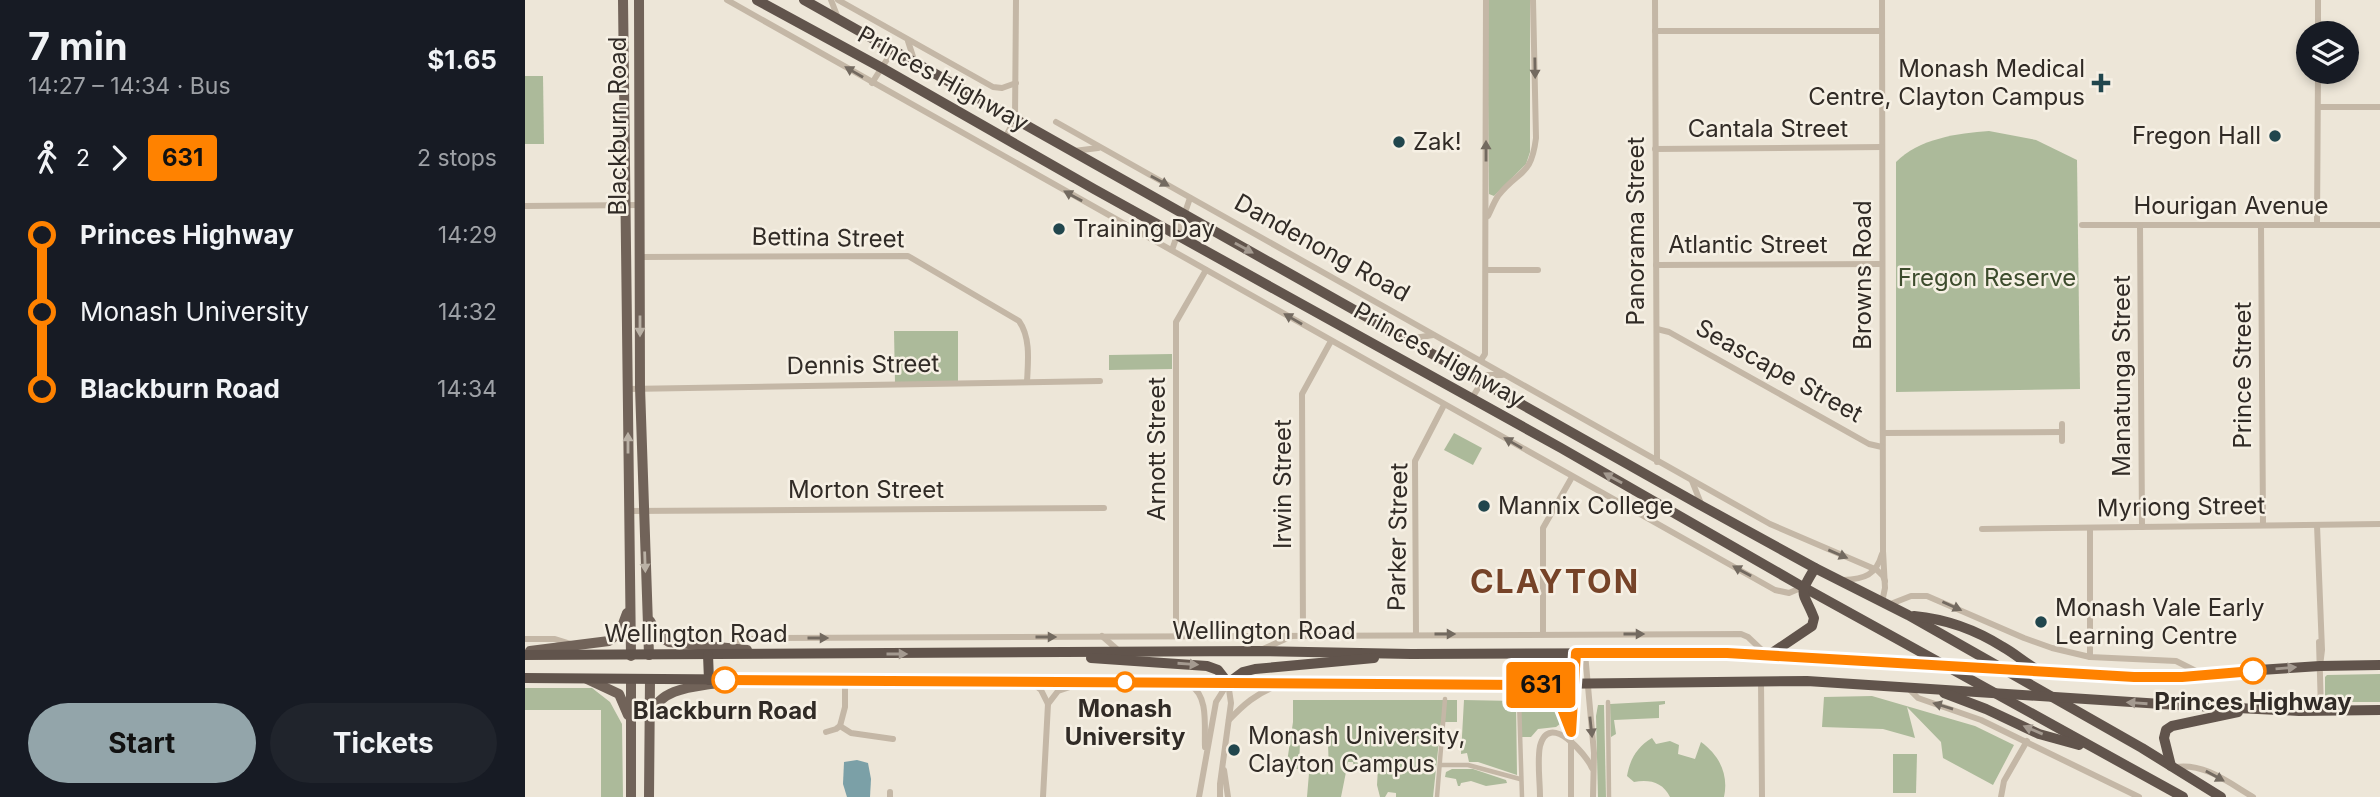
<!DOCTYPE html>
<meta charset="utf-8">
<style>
:root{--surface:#171b24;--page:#20242c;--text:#f1f3f6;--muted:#9ea1a6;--accent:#93a5aa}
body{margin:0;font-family:Inter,sans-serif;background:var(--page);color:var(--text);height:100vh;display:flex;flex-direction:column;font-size:26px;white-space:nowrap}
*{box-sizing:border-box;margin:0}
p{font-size:23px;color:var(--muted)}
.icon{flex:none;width:38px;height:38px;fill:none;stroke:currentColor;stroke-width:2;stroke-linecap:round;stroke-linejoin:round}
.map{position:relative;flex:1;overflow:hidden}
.side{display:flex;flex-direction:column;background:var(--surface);width:525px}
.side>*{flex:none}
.badge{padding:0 14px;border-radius:5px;font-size:24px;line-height:46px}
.controls{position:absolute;left:1771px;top:21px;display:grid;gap:14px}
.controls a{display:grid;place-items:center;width:63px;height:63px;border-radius:50%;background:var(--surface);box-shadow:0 4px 10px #0003;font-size:35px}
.map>.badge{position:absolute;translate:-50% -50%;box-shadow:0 0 0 4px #fff}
.legs{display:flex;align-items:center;gap:10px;height:77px;padding:0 28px;font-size:23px}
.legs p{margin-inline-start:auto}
.head{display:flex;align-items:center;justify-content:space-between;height:119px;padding:0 28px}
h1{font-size:38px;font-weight:700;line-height:52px}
.button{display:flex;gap:14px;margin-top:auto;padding:14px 28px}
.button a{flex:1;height:80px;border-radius:42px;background:var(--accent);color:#111;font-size:28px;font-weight:700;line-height:80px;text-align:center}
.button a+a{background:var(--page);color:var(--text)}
ul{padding:0 28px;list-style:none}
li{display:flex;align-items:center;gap:24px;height:77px;font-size:26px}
li i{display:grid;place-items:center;width:10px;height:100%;margin:0 9px;background:currentColor}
li i::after{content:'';width:18px;height:18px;margin:-9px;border:5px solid;border-radius:50%;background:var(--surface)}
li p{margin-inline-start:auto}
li:first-child i{background:linear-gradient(#0000 50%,currentColor 0)}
li:last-child i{background:linear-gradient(currentColor 50%,#0000 0)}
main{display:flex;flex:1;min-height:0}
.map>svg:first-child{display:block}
.green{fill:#acba9a}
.water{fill:#7ba0a7}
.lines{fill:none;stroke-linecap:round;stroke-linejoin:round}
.pedestrian{stroke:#c4b7a6;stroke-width:4.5}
.minor{stroke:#c4b7a6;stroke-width:6}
.primary{stroke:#716359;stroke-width:10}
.trunk{stroke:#61544c;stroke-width:10}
.oneway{fill:#736a60}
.oneway2{fill:#a49a90}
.oneway3{fill:#bab1a5}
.line-1-casing{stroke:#fff;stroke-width:16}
.line-1{stroke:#ff8200;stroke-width:10}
.poi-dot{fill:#21464d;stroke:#f6f0e4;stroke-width:2.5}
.stop-1-dot{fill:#fff;stroke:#ff8200;stroke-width:3.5}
.labels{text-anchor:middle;stroke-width:5;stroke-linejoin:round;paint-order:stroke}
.poi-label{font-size:24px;fill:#312b26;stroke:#f6f0e4;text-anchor:start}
.street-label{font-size:24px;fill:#312b26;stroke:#f6f0e4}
.park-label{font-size:24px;fill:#3d4c2d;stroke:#f6f0e4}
.stop-label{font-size:24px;font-weight:bold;fill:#312b26;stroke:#f6f0e4}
.district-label{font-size:32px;font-weight:bold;letter-spacing:2px;fill:#764328;stroke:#f6f0e4}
</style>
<main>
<section class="side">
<div class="head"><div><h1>7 min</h1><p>14:27 – 14:34 · Bus</p></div><b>$1.65</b></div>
<div class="legs"><svg class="icon" aria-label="walk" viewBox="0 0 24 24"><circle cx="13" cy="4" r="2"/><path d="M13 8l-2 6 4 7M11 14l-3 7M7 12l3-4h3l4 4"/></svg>2<svg class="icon" aria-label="forward" viewBox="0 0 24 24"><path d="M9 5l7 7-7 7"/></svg><b class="badge" style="background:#ff8200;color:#111">631</b><p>2 stops</p></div>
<ul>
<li><i style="color:#ff8200"></i><b>Princes Highway</b><p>14:29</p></li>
<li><i style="color:#ff8200"></i><span>Monash University</span><p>14:32</p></li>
<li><i style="color:#ff8200"></i><b>Blackburn Road</b><p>14:34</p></li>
</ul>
<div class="button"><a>Start</a><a>Tickets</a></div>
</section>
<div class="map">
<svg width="1855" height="797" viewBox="0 0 1855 797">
<rect width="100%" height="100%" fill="#ede6d8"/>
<g class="green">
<polygon points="962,0 1005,0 1005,152 1001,164 969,196 964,194"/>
<polygon points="0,76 18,76 19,144 0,144"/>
<path d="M1464,131L1511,140L1552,160L1555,389L1371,392V162C1393,139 1433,133 1464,131Z"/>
<polygon points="369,331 433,331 433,383 370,383"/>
<polygon points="647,354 647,369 584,370 584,355"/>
<polygon points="929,433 957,448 948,465 919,450"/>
<polygon points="1855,674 1855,702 1805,702 1800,700 1800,677 1802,675"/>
<polygon points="0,688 67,688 85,702 97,724 98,797 76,797 76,710 0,710"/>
<polygon points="1347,696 1450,726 1489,745 1468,785 1418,758 1416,742 1382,707 1390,738 1358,729 1297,727 1299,697"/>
<polygon points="768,700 932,700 932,722 916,722 908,797 871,797 871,793 863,792 860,797 855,797 852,785 853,768 829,767 828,762 823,762 816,797 782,797 784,773 804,772 803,743 775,743 774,765 780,766 778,769 761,769 768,722"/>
<polygon points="939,700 991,701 992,775 953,762 944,762 942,753 936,754"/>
<polygon points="996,701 1028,702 1037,714 1035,724 1031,727 1013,729 1006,737 996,737"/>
<polygon points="1140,701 1140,704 1134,705 1134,718 1089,720 1091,734 1086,737 1085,704"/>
<polygon points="1073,705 1079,705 1081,797 1073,797 1071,716"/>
<path d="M1127,738L1131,744L1145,741L1154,745L1153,754L1170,759L1176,742C1194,755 1204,774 1199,797H1145C1138,782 1124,779 1109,782L1102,776C1105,759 1112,747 1127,738Z"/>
<polygon points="1368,754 1392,754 1391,793 1368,793"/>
<polygon points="927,769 948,769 981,780 982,783 961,786 946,781 936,783 935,786 933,786 931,779 920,777 921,772"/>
</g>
<polygon class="water" points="332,760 343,763 346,779 345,797 322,797 318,784 319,762"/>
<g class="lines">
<g class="pedestrian">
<polyline points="994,700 997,797"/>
<polyline points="1083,702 1084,797"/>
<polyline points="915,765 943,765 995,779"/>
<polyline points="912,797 920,699"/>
</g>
<g class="minor">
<polyline points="202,0 1250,590 1264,593 1278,587"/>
<polyline points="306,0 313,18"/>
<polyline points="313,0 468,87 477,88 491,83"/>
<polyline points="1130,0 1132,462"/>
<polyline points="1357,0 1358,551 1360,588 1357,602"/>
<polyline points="1130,31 1357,31"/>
<polyline points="1793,33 1793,0"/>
<polyline points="383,41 390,63"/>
<polyline points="347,83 368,50"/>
<polyline points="1793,107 1855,107"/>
<polyline points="531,122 1245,524 1352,570 1358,576 1360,581"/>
<polyline points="480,138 490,119 491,0"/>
<polyline points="1130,149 1357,147"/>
<polyline points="549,151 573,148"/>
<polyline points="0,206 115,205"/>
<path d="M963,216C966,210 969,202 973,196C994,169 1006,178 1011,138L1008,0"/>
<polyline points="1792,224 1793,72"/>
<polyline points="1557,225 1855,225"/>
<polyline points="1736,225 1738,525"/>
<polyline points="1615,226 1617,527"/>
<polyline points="647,250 665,198"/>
<path d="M115,257L383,256L494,321C506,338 503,362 502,382"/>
<polyline points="1131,265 1357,264"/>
<polyline points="961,270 1013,270"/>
<polyline points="1132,329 1144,332 1344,444 1357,447"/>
<polyline points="884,339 908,335"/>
<polyline points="956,360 960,354 961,0"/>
<polyline points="103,389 575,381"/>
<polyline points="947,398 961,375 977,375"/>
<polyline points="1537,424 1537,441"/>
<polyline points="1358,433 1537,432"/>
<polyline points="1167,481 1177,506"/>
<polyline points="103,511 579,508"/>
<polyline points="1792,525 1797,650 1795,666"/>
<polyline points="1565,528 1565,657"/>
<polyline points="1457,529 1855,524"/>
<path d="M1318,580C1340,579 1351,575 1357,554"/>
<polyline points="1363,605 1386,596 1402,596 1499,638 1527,648 1565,657 1651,661 1673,672"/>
<polyline points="778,634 777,394 806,341"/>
<polyline points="891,634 890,461 919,405"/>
<polyline points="1018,634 1018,528 1047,477"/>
<polyline points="577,636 594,651"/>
<polyline points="651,636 651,322 681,270"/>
<polyline points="0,639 30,639 46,644"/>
<polyline points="1794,642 1796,710"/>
<path d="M203,648C216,637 233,639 249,638L1216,634L1223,637L1241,654"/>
<polyline points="738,649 767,636"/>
<polyline points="1060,653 1069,753 1068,797"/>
<polyline points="1236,681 1237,797"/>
<polyline points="507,683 516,690 523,704 518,797"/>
<polyline points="1021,685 1035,703 1045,730"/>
<path d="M666,686C684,696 679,728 680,747"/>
<polyline points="1383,688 1393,698 1456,720 1614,797"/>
<polyline points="523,704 533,691 548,686"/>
<path d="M704,720C719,704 731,694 751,686"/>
<polyline points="315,726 320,707 320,680"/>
<polyline points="301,732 311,729 315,726 326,733 368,739"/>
<path d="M1651,767C1680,763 1704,783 1728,797"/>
<polyline points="699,770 703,797"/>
<polyline points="365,797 365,792"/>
<polyline points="674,797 691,702 703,683"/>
<polyline points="695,797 695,784 706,703 703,683"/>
<path d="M1015,797C1015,781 1012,761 1015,746C1024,711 1061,754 1067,768"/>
<polyline points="1046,797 1046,732 1051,653"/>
<polyline points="1476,797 1479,781 1502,741"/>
</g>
<g class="primary">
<polyline points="98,0 106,656"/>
<polyline points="114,0 115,387 124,655"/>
<polyline points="125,621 133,635 144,642 222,650"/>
<polyline points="5,651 84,641 95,632 102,613"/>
<polyline points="62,679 94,694 103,715"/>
<polyline points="106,679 106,797"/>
<path d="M127,713C136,688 169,687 192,683"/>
<polyline points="124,797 125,679"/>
</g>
<g class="trunk">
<polyline points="232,0 357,68 569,189 1036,448 1278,587 1658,797"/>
<polyline points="279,0 1177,506 1290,568 1383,615 1617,748 1696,797"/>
<path d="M1389,616C1421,619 1451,630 1478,647C1489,653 1499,662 1511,669"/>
<polyline points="0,655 733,651 886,654 1187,653 1629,677 1795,666 1855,665"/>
<polyline points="183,655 184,680"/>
<path d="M1244,655L1287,626L1289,618C1278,590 1272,597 1290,568"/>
<polyline points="566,658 682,666 693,670 703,683"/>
<polyline points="0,678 946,685 1282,681 1652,705 1774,711 1855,710"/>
<polyline points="703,683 718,672 730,669 849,658"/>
<polyline points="1419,693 1461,709 1514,734 1554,745"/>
<polyline points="1646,766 1639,738 1641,730 1647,726 1713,712"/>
</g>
</g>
<defs><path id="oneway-solid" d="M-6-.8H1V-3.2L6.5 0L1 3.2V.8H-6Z" transform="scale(1.75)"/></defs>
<g class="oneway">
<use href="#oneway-solid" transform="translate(1010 68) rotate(89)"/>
<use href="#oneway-solid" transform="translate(329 72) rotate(-150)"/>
<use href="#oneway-solid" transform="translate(961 151) rotate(-90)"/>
<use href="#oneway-solid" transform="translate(635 181) rotate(29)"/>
<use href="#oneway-solid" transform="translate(548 196) rotate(-151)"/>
<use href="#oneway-solid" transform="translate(768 319) rotate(-150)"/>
<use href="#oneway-solid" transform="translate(988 443) rotate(-150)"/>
<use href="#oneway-solid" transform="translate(1313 554) rotate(23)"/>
<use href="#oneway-solid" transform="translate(1217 571) rotate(-151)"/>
<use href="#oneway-solid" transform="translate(1427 606) rotate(24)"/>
<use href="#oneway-solid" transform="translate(920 634)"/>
<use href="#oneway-solid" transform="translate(1109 634)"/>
<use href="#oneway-solid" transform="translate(521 637)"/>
<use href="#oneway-solid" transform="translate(293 638)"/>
<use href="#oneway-solid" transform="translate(1418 706) rotate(-163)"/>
<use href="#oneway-solid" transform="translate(1066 727) rotate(84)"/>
<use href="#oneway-solid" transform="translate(1690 776) rotate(29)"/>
</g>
<g class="oneway2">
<use href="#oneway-solid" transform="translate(719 248) rotate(29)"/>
<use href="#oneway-solid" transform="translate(1088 478) rotate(-151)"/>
<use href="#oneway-solid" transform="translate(372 654)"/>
<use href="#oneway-solid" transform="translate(663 664) rotate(4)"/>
<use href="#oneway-solid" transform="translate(1761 668) rotate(-5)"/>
<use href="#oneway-solid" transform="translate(1612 703) rotate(-176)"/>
<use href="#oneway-solid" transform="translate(1508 730) rotate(-157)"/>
</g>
<g class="oneway3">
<use href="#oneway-solid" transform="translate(115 326) rotate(90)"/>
<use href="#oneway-solid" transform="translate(103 443) rotate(-90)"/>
<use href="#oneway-solid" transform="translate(120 562) rotate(88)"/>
</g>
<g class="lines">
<g class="line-1-casing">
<polyline id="line-1" points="200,680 1021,685 1034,701 1046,732 1051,653 1202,653 1609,677 1657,677 1728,671"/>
</g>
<use href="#line-1" class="line-1"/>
</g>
<g class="poi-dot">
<path d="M1572.5 72.5h7v7h7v7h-7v7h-7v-7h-7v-7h7z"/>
<circle cx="1750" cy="136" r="7"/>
<circle cx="874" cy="142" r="7"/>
<circle cx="534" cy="229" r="7"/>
<circle cx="959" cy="506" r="7"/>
<circle cx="1516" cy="622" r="7"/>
<circle cx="709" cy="750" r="7"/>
</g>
<g class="stop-1-dot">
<circle cx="1728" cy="671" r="12"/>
<circle cx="200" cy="680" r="12"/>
<circle cx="600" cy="682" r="9"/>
</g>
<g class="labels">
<g class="poi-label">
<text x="1560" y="77" text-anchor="end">Monash Medical<tspan x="1560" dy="28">Centre, Clayton Campus</tspan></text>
<text x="1736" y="144" text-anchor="end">Fregon Hall</text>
<text x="888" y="150">Zak!</text>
<text x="548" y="237">Training Day</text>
<text x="973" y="514">Mannix College</text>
<text x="1530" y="616">Monash Vale Early<tspan x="1530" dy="28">Learning Centre</tspan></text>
<text x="723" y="744">Monash University,<tspan x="723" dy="28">Clayton Campus</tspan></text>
</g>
<g class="street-label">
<text transform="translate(418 79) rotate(29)" y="8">Princes Highway</text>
<text transform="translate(93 126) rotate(-90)" y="8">Blackburn Road</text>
<text x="1243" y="137">Cantala Street</text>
<text x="1706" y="214">Hourigan Avenue</text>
<text transform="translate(1111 231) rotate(-90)" y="8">Panorama Street</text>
<text transform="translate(303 238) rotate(1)" y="8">Bettina Street</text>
<text x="1223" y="253">Atlantic Street</text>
<text transform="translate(797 248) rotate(29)" y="8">Dandenong Road</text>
<text transform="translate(1338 275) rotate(-90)" y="8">Browns Road</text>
<text transform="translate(914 355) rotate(29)" y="8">Princes Highway</text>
<text transform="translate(338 365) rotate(-1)" y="8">Dennis Street</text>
<text transform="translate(1254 371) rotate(29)" y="8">Seascape Street</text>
<text transform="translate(1718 375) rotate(-90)" y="8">Prince Street</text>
<text transform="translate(1597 376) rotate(-90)" y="8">Manatunga Street</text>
<text transform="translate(632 449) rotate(-90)" y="8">Arnott Street</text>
<text transform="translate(758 484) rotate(-90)" y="8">Irwin Street</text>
<text x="341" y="498">Morton Street</text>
<text transform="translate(1656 507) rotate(-1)" y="8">Myriong Street</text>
<text transform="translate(873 537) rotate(-89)" y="8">Parker Street</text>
<text x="739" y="639">Wellington Road</text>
<text x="171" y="642">Wellington Road</text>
</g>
<g class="park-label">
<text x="1462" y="286">Fregon Reserve</text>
</g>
<g class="stop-label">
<text x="1728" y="710">Princes Highway</text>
<text x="600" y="717">Monash<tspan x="600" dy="28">University</tspan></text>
<text x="200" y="719">Blackburn Road</text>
</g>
<g class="district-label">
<text x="1030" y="593">CLAYTON</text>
</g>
</g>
</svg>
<div class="controls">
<a><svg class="icon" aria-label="layers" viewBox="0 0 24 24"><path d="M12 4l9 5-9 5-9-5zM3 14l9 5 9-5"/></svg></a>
</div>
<b class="badge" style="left:1016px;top:685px;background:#ff8200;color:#111">631</b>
</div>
</main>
